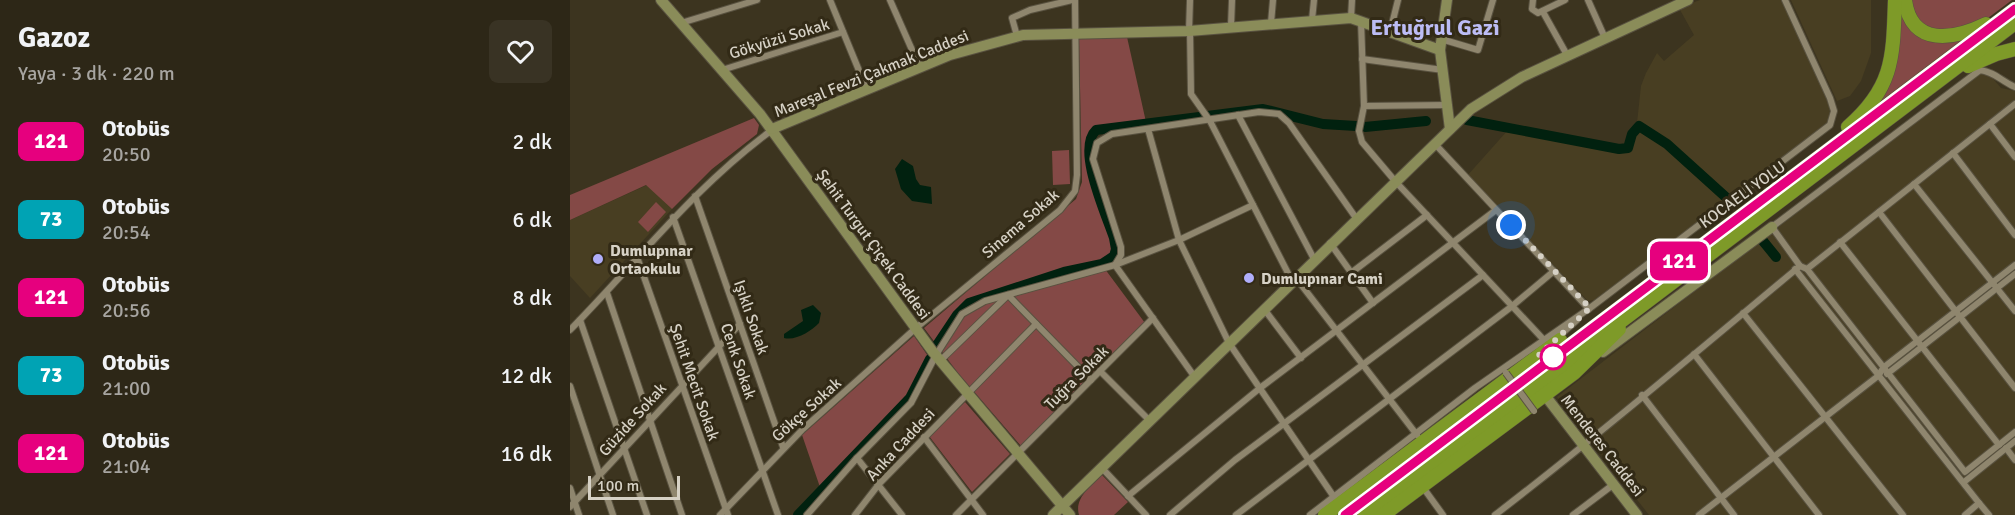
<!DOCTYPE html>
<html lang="tr">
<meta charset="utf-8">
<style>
:root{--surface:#2d2717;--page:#393324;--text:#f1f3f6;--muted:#a7a5a1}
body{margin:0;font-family:Signika,sans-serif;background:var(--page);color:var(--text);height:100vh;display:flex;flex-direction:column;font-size:22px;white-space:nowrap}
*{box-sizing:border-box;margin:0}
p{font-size:20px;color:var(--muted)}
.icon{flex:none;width:33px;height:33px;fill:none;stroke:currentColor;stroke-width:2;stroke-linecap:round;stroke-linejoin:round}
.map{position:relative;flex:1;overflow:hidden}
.panel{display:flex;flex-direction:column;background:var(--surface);width:570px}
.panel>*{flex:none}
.badge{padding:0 12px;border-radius:9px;font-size:21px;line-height:39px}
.scale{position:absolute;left:18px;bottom:15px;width:92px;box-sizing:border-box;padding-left:6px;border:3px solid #d6d1c5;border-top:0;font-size:16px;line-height:21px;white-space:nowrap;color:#d6d1c5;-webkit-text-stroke:4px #322a16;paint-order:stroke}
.you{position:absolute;width:30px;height:30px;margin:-15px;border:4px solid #fff;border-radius:50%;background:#1a73e8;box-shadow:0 0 0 9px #1a73e833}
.map>.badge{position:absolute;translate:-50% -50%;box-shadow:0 0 0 3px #fff}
.round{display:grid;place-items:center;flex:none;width:63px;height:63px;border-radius:9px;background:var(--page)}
.head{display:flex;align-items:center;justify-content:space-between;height:102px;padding:0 18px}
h1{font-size:28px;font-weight:800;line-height:45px}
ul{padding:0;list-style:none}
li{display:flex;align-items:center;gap:18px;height:78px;padding:0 18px}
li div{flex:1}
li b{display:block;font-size:22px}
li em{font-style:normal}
li .badge{min-width:66px;font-weight:700;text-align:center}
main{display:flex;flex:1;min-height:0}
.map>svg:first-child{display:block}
.built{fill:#483e22}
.green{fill:#844946}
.water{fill:#01210f}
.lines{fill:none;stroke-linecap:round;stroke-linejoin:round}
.river{stroke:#01210f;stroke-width:10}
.street-casing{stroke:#595240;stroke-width:8}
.secondary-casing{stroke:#595240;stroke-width:12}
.highway-casing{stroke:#595240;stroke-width:15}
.street{stroke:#8f866e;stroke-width:6}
.secondary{stroke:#8a8c59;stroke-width:10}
.highway{stroke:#7e9a28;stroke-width:14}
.street-bridge-casing{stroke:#595240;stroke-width:8;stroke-linecap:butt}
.street-bridge{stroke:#8f866e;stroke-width:6}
.line-casing{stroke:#fff;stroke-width:14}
.line{stroke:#e6007e;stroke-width:9}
.walk{stroke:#d6d1c5;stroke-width:6;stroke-dasharray:0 10.8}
.poi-dot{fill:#b0aefa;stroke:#322a16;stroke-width:2}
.stop-dot{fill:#fff;stroke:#e6007e;stroke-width:3}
.labels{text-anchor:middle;stroke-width:6;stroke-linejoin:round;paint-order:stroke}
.street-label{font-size:16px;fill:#d6d1c5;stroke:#322a16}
.poi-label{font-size:16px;font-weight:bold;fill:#d6d1c5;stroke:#322a16;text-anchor:start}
.district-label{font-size:22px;font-weight:bold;fill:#bcbcf5;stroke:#322a16}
</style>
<main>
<section class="panel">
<div class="head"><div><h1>Gazoz</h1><p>Yaya · 3 dk · 220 m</p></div><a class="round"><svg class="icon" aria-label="heart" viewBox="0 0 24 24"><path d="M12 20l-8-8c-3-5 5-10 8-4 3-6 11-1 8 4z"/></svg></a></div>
<ul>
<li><span class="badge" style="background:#e6007e;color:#fff">121</span><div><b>Otobüs</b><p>20:50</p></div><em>2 dk</em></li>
<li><span class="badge" style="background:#00a3b4;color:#fff">73</span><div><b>Otobüs</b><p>20:54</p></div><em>6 dk</em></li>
<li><span class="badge" style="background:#e6007e;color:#fff">121</span><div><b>Otobüs</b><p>20:56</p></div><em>8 dk</em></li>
<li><span class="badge" style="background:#00a3b4;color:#fff">73</span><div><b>Otobüs</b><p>21:00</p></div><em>12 dk</em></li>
<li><span class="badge" style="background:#e6007e;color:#fff">121</span><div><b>Otobüs</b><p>21:04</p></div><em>16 dk</em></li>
</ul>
</section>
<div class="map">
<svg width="1445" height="515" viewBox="0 0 1445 515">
<rect width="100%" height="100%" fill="#3c341f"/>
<g class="built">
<polygon points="1130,0 1211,0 1257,99 1260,109 1258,122 1159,200 1024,300 1018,301 897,176 938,130 1055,151 1061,147 1063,134 1069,127 1097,145 1158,199 1129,169 1098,143 1067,123 1071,86 1076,73 1087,53 1094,61 1124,35 1109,8"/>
<polygon points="1221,0 1301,0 1301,53 1291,81 1280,96 1267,101"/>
<polygon points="1408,74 1419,74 1431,88 1445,91 1445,515 1079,515 987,397"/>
<polygon points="77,185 102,209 20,298 0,276 0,220"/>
</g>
<g class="green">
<polygon points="1339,0 1442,0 1410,24 1363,32 1348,21"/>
<polygon points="1328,6 1338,22 1392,40 1302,108"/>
<path d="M557,37L576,122L526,130C504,151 541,222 546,249L541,260L532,265L575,323L451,446L388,373L354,328L506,199L512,182L509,39Z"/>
<polygon points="184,118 189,125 187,134 142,169 102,209 76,185 0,220 0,195"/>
<polygon points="499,150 500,184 483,185 482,151"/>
<polygon points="86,202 96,212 78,232 68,222"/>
<polygon points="344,336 360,359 340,398 251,490 232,435"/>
<polygon points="395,402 440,454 402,492 359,436"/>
<path d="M532,475L558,502L544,515H509C504,498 521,486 532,475Z"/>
</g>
<g class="water">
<polygon points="332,159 343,166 346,179 350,185 361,187 362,204 342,201 331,189 325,169"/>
<path d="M243,305L251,313L249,323C241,331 226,341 214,338V334L233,321L231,310Z"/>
</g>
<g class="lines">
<g class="river">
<polyline points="897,120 1049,149 1058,148 1062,134 1069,126 1097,144 1159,200"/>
<polyline points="795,127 856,121"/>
<polyline points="1193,241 1206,257"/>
<path d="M367,345L387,315L399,303L494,272L532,264L544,256L546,249L544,238C536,214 506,149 526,130L693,109L753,124L786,126"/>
<polyline points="228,515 340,398 360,359"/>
</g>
<g class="street-casing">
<g id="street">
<polyline points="260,0 297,90"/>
<polyline points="320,0 350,68"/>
<polyline points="963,0 962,9 968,13 995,0"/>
<polyline points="1018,0 1035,38"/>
<polyline points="973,12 997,55"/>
<polyline points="781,18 782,0"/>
<polyline points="742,20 744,0"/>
<polyline points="791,21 794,106 789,131 792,142 825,181 973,339"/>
<polyline points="111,23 187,0"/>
<polyline points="701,23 703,0"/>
<polyline points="661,26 662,0"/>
<polyline points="619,31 620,0"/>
<polyline points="620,31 621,94 640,121 722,281"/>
<polyline points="820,32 828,0"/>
<polyline points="447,36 442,18 460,10 502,0"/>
<polyline points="871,39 908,50 923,0"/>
<polyline points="792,59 873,70"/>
<polyline points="152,70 273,32"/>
<polyline points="794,106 877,105"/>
<polyline points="668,115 744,259"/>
<polyline points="1420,124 1445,157"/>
<polyline points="578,129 609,240 659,343 764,497"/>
<polyline points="865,144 1019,309"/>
<polyline points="1383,153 1445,235"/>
<polyline points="1344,184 1445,311"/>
<polyline points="125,196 213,447"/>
<polyline points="1309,212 1445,388"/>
<polyline points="103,217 208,515"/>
<polyline points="1270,242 1429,445"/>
<polyline points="760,243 803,303"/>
<polyline points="67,257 158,515"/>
<polyline points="545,265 551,255 551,247 523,159 527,143 542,134 689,112 709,114 719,123 786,218"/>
<polyline points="545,265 624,376"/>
<polyline points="1230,266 1237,269 1395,472 1445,432"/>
<polyline points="1225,269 1409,503 1395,515"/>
<polyline points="1237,269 1445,104"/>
<polyline points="781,273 857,215"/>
<polyline points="726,278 847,435"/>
<polyline points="37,293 112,515"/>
<polyline points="694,309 731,358"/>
<polyline points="1173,313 1333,515"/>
<polyline points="10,320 77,515"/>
<path d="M0,330C67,262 124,187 202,130"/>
<polyline points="988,337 1007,320"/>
<polyline points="1124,354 1249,515"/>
<polyline points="370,361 438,295 521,380"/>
<polyline points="530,371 579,420"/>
<polyline points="1317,374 1445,274"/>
<polyline points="0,386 43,515"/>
<polyline points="1072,395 1164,515"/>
<polyline points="354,437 413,515"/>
<polyline points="1436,448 1445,460"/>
<polyline points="287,458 332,515"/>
<polyline points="531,467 576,515"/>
<polyline points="1394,482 1445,441"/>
<polyline points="852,486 873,515"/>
<polyline points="0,488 9,515"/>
<polyline points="558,496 690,388 926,210"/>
<polyline points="1409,503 1419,515"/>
<polyline points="0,507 170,324"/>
<polyline points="150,515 233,429 346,328 490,210 505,191 507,175 505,0"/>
<polyline points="237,515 287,458 341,403 366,355 392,314 415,301 545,265 609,240 683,205"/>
<polyline points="285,515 309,484 466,324"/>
<polyline points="386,515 583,318"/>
<polyline points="600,515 665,460 913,275"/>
<polyline points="666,515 941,307 984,271"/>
<polyline points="740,515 905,388 1020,308 1260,125 1264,111 1260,98 1215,0"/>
<path d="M925,515C1029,435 1129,350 1230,266L1202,227L1410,70C1425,72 1431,81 1445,87"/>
<polyline points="1003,515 1044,484"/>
<polyline points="1129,515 1308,376 1314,367 1445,265"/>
</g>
</g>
<g class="secondary-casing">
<g id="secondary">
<polyline points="91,0 190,114 363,352 500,515"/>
<polyline points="877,0 870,50 880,129"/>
<polyline points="202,129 380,55 453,35 619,31 781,18 870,50"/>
<polyline points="1033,352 1202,227"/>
<polyline points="974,394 1067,515"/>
<polyline points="483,515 901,109 952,77 1118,0"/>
</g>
</g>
<g class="highway-casing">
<g id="highway">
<path d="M1335,0C1341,48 1385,39 1416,24"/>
<polyline points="1398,66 1426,54 1445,49"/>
<path d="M1278,127C1324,87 1323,57 1325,0"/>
<polyline points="755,515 990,340"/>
<polyline points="775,515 1445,9"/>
<polyline points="795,515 1445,23"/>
<polyline points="813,515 1004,373 1049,329"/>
</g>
</g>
<use href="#street" class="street"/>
<use href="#secondary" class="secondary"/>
<use href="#highway" class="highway"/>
<g class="street-bridge-casing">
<polyline id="street-bridge" points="936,373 964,411"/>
</g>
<use href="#street-bridge" class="street-bridge"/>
</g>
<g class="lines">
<g class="line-casing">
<polyline id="line" points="775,515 1445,9"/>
</g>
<use href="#line" class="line"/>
<polyline class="walk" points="941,225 1020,308 968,356 983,357"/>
</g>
<g class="poi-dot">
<circle cx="28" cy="259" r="6"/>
<circle cx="679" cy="278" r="6"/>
</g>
<circle class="stop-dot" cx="983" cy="357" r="12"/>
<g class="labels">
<g class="street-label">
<text transform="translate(209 38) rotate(-17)" y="6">Gökyüzü Sokak</text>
<text transform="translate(301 73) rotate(-22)" y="6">Mareşal Fevzi Çakmak Caddesi</text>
<text transform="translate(1172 194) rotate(-36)" y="6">KOCAELİ YOLU</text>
<text transform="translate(450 223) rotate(-41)" y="6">Sinema Sokak</text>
<text transform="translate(304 244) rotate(54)" y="6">Şehit Turgut Çiçek Caddesi</text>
<text transform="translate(182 317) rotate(71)" y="6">Işıklı Sokak</text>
<text transform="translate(169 361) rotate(71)" y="6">Cenk Sokak</text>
<text transform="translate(506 377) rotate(-45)" y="6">Tuğra Sokak</text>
<text transform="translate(125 382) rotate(71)" y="6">Şehit Mecit Sokak</text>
<text transform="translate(236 409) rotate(-42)" y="6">Gökçe Sokak</text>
<text transform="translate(62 419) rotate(-48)" y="6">Güzide Sokak</text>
<text transform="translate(330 444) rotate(-47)" y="6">Anka Caddesi</text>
<text transform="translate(1033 445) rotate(52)" y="6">Menderes Caddesi</text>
</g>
<g class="poi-label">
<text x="40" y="256">Dumlupınar<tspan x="40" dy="18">Ortaokulu</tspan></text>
<text x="691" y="284">Dumlupınar Cami</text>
</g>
<g class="district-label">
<text x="865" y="35">Ertuğrul Gazi</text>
</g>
</g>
</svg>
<div class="scale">100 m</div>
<div class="you" style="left:941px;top:225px"></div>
<b class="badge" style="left:1109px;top:261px;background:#e6007e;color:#fff">121</b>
</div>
</main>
